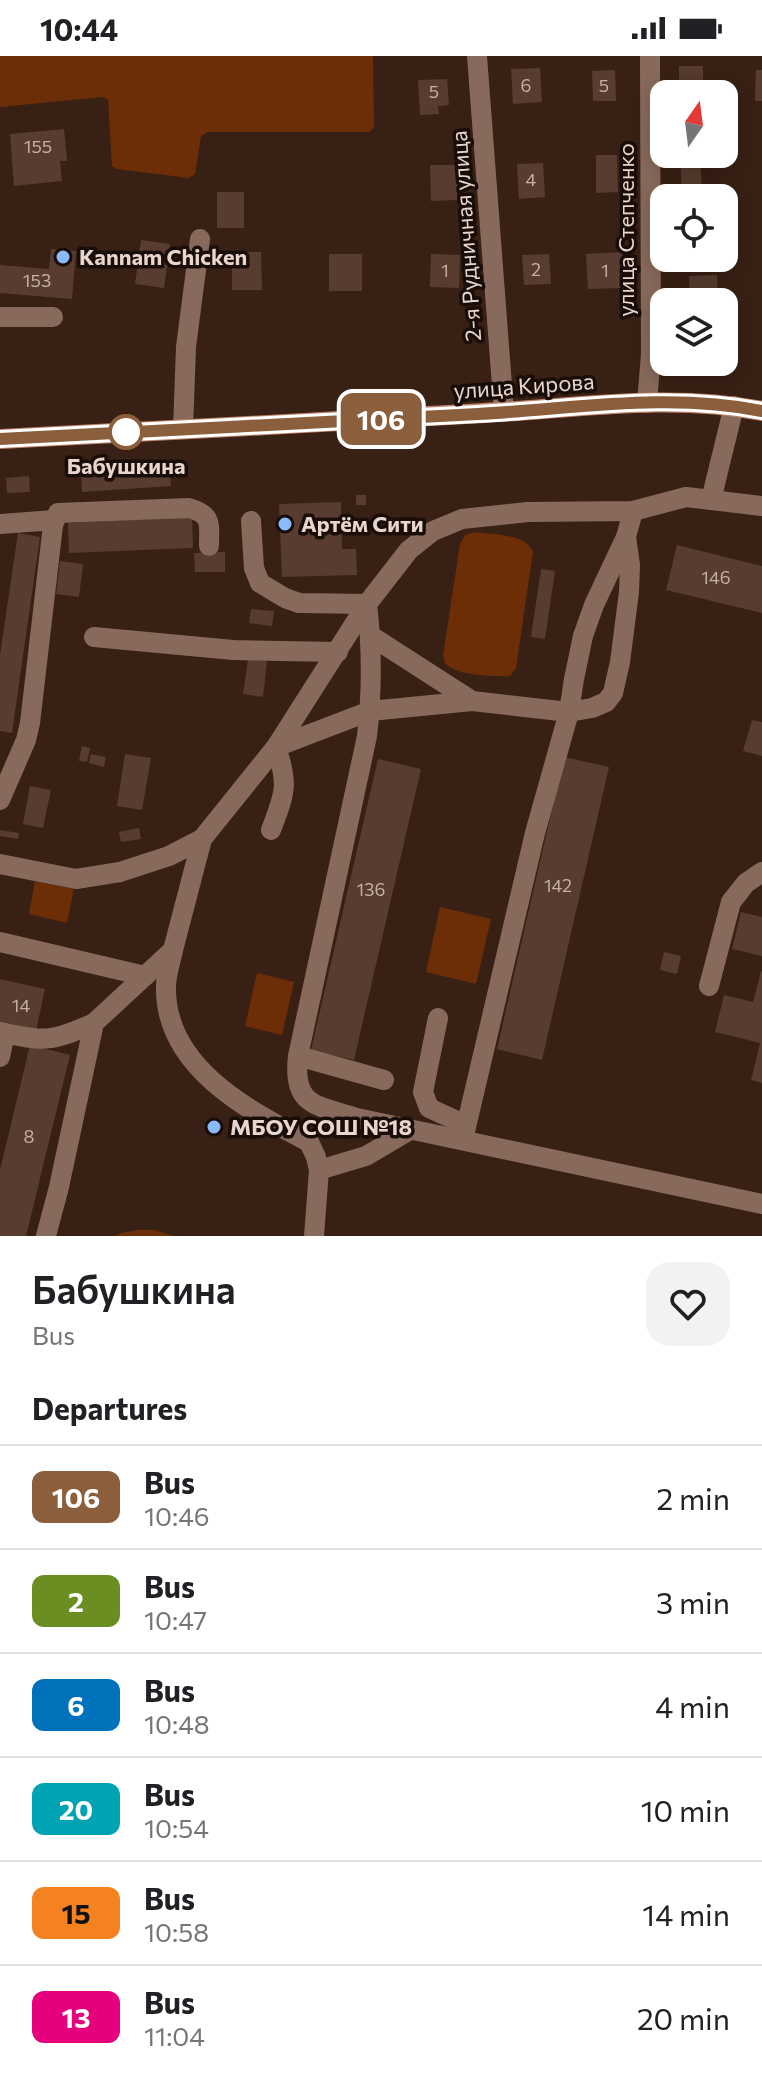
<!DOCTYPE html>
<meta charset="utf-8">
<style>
:root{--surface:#fff;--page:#f2f2f2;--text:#202124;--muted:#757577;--line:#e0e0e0}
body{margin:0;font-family:Commissioner,sans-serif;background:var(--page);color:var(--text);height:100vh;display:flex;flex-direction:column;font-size:30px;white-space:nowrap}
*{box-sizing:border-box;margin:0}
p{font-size:26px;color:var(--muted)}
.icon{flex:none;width:44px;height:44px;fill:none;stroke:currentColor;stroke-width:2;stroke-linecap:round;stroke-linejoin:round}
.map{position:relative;height:1180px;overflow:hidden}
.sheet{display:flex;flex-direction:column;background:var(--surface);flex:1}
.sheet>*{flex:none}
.badge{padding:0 16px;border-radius:12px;font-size:28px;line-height:52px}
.needle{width:52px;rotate:14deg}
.tools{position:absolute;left:650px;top:24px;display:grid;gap:16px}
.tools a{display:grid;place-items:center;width:88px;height:88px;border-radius:16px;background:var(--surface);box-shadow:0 4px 20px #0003;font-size:40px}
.map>.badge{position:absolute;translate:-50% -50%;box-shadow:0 0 0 4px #fff}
h2{padding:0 32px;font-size:30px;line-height:72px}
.round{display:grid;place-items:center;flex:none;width:84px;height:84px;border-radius:24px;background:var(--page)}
.summary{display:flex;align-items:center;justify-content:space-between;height:136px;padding:0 32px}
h1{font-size:38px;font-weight:600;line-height:60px}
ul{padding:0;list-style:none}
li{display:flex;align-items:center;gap:24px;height:104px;padding:0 32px;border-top:2px solid var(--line)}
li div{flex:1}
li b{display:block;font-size:30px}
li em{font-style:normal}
li .badge{min-width:88px;font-weight:700;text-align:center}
.status{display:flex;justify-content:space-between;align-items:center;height:56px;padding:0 40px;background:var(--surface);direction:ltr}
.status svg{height:22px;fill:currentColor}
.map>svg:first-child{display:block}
.green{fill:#6c2d07}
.building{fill:#573c2f}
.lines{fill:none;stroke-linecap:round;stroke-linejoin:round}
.minor{stroke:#886a5c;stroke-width:20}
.major{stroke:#be846a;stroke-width:20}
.line-casing{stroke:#fff;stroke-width:18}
.line{stroke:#8b5e3c;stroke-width:12}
.poi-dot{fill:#88bafc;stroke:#180d08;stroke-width:3}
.stop-dot{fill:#fff;stroke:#8b5e3c;stroke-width:4}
.labels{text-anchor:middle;stroke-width:7;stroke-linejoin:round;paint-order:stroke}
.number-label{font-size:18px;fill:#c4b0a6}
.street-label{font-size:22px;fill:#e8d6ce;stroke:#180d08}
.poi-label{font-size:22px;font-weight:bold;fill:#e8d6ce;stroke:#180d08;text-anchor:start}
.stop-label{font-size:22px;font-weight:bold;fill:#e8d6ce;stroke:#180d08}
</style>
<div class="status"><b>10:44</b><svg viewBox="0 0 49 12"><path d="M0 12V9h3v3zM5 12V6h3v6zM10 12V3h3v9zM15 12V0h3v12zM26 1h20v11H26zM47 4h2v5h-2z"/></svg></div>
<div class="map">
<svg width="762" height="1180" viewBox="0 0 762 1180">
<rect width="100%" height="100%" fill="#392014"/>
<g class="green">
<polygon points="0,0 373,0 374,71 370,76 208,76 201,80 195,118 189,122 117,113 112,110 108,44 103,41 0,51"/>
<path d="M475,476C493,479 525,477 533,496L516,612L510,620C497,621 461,619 450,611C444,607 445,607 443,600L460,488L465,479Z"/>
<polygon points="35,825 74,833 67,867 29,858"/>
<polygon points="440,851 491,863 476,928 426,916"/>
<polygon points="257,917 294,926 282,979 245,970"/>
<polygon points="137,1174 155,1174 173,1180 116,1180 121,1177"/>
</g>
<g class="building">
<rect x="679" y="10" width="24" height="28"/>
<polygon points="540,12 542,46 513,48 511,13"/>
<polygon points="615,14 616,45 593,45 592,15"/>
<polygon points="756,14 762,14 762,45 755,45"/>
<polygon points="447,23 449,49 438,50 439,58 420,59 418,24"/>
<polygon points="64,73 67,105 60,105 62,125 14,130 10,78"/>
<polygon points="680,98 700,98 702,137 682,138"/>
<polygon points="596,99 617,99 618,136 596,137"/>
<polygon points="543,107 545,141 519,143 517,108"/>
<polygon points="430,109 457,109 457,144 431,145"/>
<rect x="217" y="136" width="27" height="36"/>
<polygon points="141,184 170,188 164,232 135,228"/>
<polygon points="51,193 76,195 72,243 0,237 0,209 49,213"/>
<polygon points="232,196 261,196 262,234 232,234"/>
<polygon points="622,196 623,232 588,233 586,198"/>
<rect x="329" y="198" width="33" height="37"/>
<polygon points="431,198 460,199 459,232 430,231"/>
<polygon points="549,198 551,228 524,229 522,199"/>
<polygon points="683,202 705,202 705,205 684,206"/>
<polygon points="717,219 718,237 690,239 689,220"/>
<polygon points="169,408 171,430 82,436 81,414"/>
<polygon points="29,420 30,436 7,437 6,422"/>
<rect x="356" y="439" width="10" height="10"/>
<polygon points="341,446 342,493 356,493 357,519 282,521 279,448"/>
<polygon points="192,461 193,492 69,497 68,467"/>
<polygon points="18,477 40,481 12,677 0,675 0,599"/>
<polygon points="677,489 762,510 762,557 666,534"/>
<polygon points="225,496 225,516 195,516 194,497"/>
<polygon points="60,505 83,508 79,541 56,538"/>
<polygon points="541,513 555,515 545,583 531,581"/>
<polygon points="251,553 274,555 272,570 249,567"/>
<polygon points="248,603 267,605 263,641 243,638"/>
<polygon points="752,664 762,666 762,700 743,695"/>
<polygon points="82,690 90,692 87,706 79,705"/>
<polygon points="91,698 106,701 104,711 89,707"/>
<polygon points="125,698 151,702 142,754 117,750"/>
<polygon points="564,701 609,711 542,1004 497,993"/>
<polygon points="378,703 421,713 354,1004 311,994"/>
<polygon points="30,730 51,734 43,772 23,768"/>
<polygon points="139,772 141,783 121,786 119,776"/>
<polygon points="0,774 19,777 18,783 0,780"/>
<polygon points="741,856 762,861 762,900 732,893"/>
<polygon points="664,896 681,900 677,918 660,914"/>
<polygon points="761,915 762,915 762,1027 751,1024 760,987 715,976 724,939 753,946"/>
<polygon points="0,923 45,933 36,975 0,966"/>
<polygon points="30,989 70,999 26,1180 0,1180 0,1114"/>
</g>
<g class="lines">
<g class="minor">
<polyline points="477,0 504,356"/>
<polyline points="0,261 53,261"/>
<polyline points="647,347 651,298 650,0"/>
<polyline points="183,373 186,291 200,183"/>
<polyline points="711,444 734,350"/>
<path d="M251,465L254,512L260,527L285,542L299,547L367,548C372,592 372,637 367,680L298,1000C292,1051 317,1049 357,1062L762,1148"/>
<polyline points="0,468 55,464"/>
<polyline points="371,580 472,645 569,656 592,652 606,646 613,637 620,606 629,536 630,509 626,481"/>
<polyline points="94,581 233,594 338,596"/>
<path d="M0,744L26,684L30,667L53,469L58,457L189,452C213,459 209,468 209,490"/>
<path d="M271,774C285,737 289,729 276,691L370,655L472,645"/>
<polyline points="0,808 76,823 120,816 169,800 202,783"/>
<polyline points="0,886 145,920"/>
<path d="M173,894C171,905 166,918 166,930C164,1011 248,1054 309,1086L316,1101L319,1114L314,1180"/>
<polyline points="709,930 731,846 746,827 762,816"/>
<polyline points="438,962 423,1036 429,1052 466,1069"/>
<path d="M0,976C44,986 52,986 94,967"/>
<polyline points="298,1000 384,1024"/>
<polyline points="0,1001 5,977"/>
<polyline points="463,1084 535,777 569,656 574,623 583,580 594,549 626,481 633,455"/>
<polyline points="319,1114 366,1100 410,1074"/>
<polyline points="46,1180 59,1131 94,967 173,894 202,783 276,691 367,548 409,494 433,475 462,463 528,456 633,455 686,441 762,450"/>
</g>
<path class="major" d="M0,383C161,375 323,366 484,357C577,352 670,337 762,355"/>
</g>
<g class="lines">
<g class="line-casing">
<path id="line" d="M0,383C159,375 319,366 478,358C573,353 668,336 762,355"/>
</g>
<use href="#line" class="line"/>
</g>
<g class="poi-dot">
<circle cx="63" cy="201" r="8"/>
<circle cx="285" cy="468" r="8"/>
<circle cx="214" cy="1071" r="8"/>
</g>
<circle class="stop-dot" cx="126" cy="376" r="16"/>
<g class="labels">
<g class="number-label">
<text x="526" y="36">6</text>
<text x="604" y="36">5</text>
<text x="434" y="42">5</text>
<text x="38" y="97">155</text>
<text x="531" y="130">4</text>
<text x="536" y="220">2</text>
<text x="445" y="221">1</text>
<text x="605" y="221">1</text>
<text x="37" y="231">153</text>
<text x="716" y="528">146</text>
<text x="558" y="836">142</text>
<text x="371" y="840">136</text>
<text x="21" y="956">14</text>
<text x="29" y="1087">8</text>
</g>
<g class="street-label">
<text transform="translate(626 174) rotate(-90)" y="8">улица Степченко</text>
<text transform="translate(466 180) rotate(-94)" y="8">2-я Рудничная улица</text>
<text transform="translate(524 330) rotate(-4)" y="8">улица Кирова</text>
</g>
<g class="poi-label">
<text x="79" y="209">Kannam Chicken</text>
<text x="301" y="476">Артём Сити</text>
<text x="230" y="1079">МБОУ СОШ №18</text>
</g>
<g class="stop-label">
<text x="126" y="418">Бабушкина</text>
</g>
</g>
</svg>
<div class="tools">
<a><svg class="needle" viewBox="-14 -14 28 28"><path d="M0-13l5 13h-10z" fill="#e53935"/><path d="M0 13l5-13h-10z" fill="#757577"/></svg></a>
<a><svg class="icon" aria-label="locate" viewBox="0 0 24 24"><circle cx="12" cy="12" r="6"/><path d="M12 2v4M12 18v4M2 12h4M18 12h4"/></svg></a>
<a><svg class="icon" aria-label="layers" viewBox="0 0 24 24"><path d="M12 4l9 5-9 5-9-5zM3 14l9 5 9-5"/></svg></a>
</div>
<b class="badge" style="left:381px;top:363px;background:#8b5e3c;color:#fff">106</b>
</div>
<section class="sheet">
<div class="summary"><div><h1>Бабушкина</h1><p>Bus</p></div><a class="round"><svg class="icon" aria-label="heart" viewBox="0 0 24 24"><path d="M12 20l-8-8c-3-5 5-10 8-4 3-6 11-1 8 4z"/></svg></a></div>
<h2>Departures</h2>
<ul>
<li><span class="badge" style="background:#8b5e3c;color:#fff">106</span><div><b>Bus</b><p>10:46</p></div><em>2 min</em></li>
<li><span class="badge" style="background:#6b8e23;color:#fff">2</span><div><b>Bus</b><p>10:47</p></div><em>3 min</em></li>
<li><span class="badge" style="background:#0072bc;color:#fff">6</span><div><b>Bus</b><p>10:48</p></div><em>4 min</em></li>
<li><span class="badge" style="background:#00a3b4;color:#fff">20</span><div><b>Bus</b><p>10:54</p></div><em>10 min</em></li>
<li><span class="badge" style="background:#f58220;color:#111">15</span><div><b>Bus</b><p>10:58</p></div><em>14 min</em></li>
<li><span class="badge" style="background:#e6007e;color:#fff">13</span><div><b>Bus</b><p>11:04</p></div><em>20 min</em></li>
</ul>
</section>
